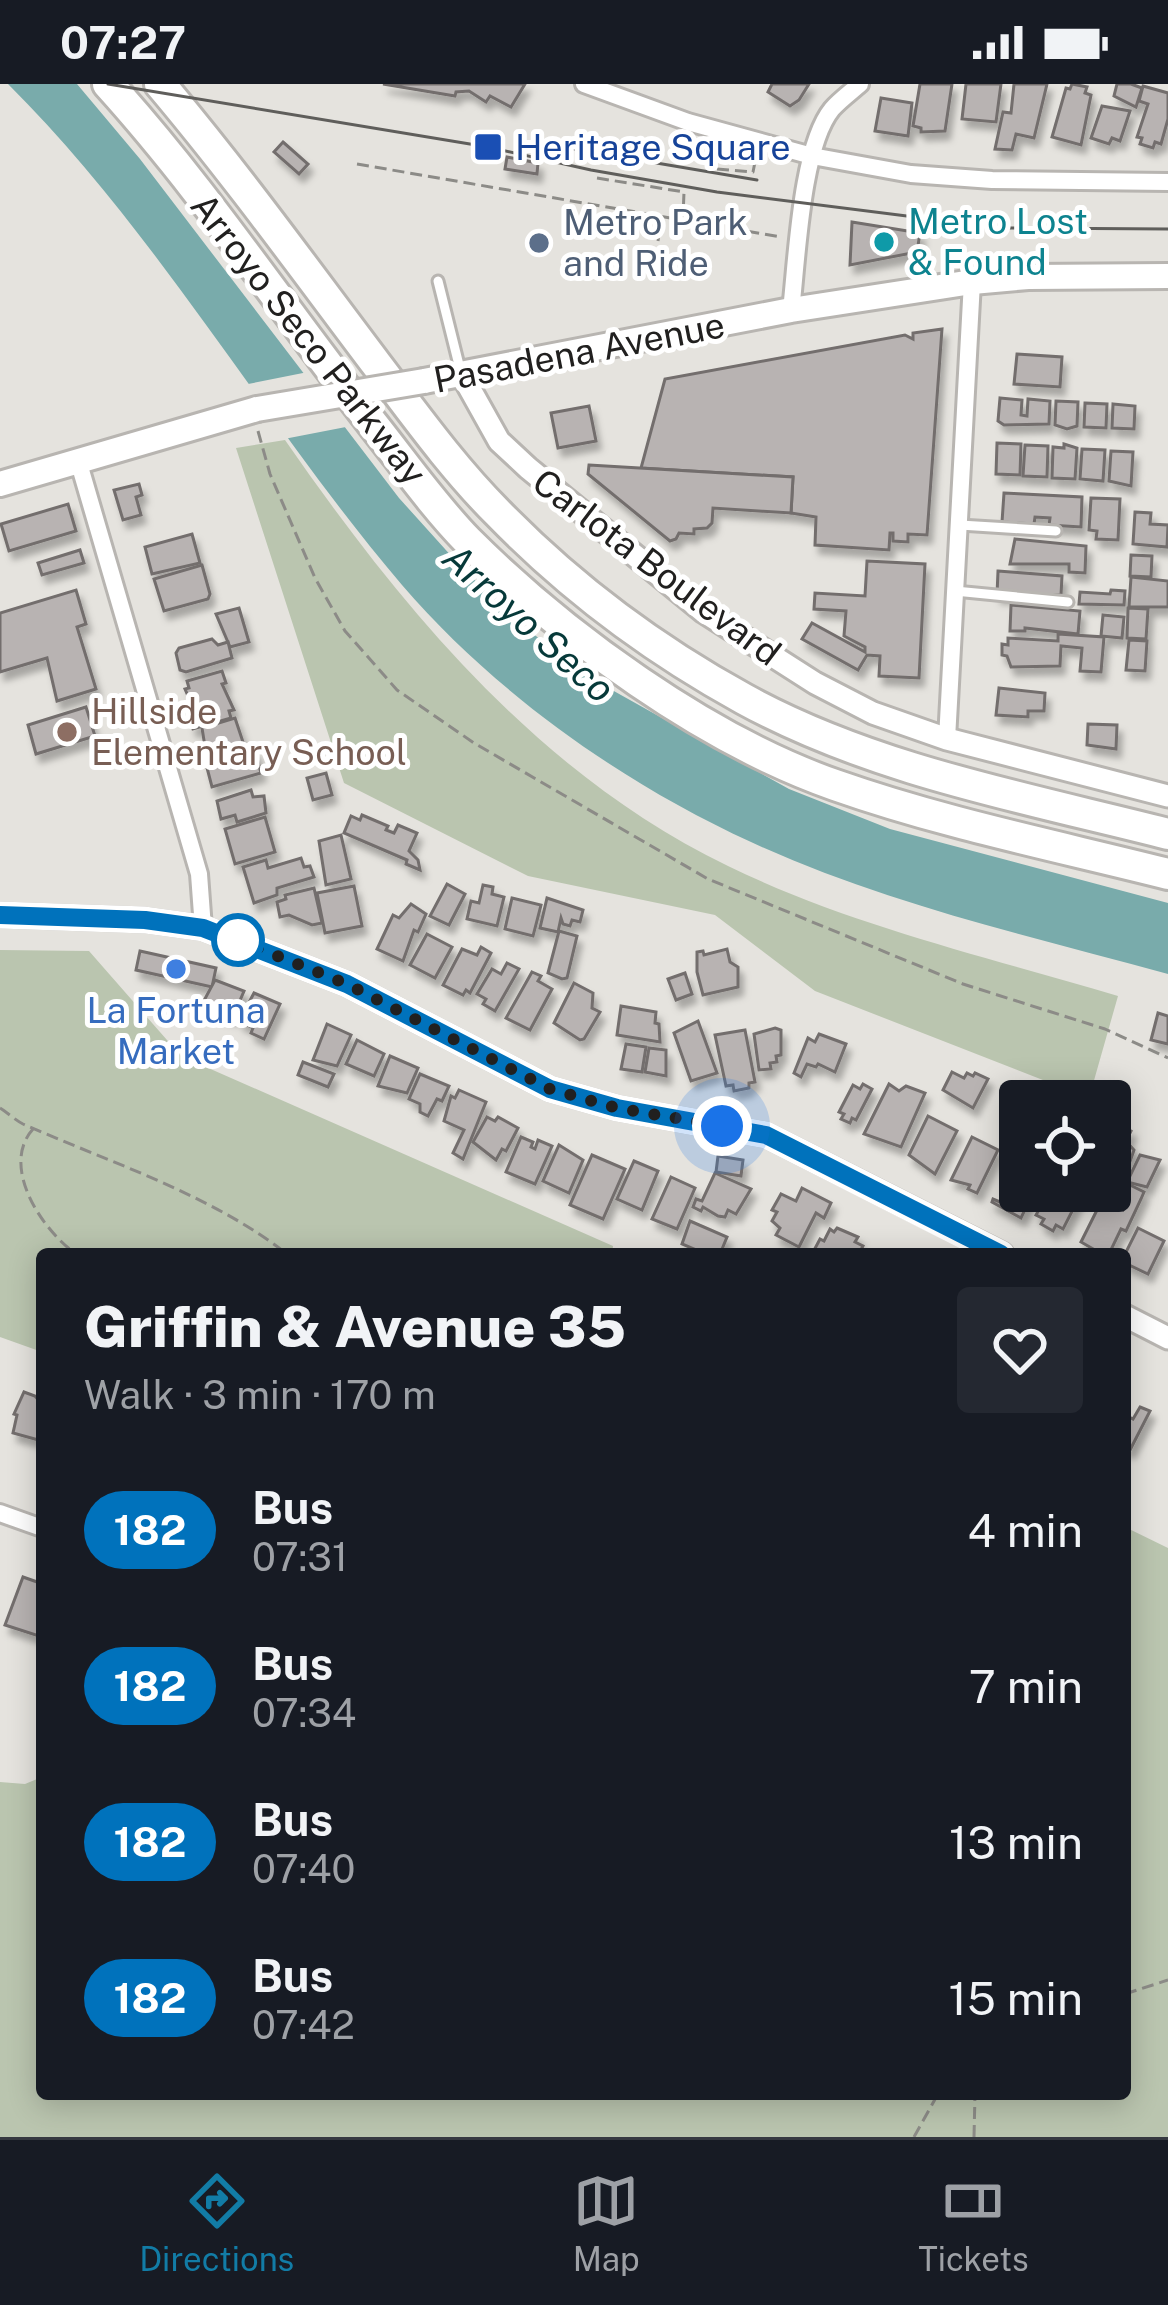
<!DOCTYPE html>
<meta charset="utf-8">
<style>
:root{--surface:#171b24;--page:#242831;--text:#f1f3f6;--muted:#9ea1a6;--line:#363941;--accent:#127ca6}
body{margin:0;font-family:"Public Sans",sans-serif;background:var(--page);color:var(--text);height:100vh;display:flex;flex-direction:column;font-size:45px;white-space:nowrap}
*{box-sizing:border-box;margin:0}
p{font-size:39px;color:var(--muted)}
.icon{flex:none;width:66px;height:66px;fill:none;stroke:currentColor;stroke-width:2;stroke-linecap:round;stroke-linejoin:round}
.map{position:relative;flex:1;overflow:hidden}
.side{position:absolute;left:36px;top:1164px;width:1095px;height:852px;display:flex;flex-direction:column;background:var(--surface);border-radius:12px;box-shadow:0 6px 30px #0003}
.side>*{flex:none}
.badge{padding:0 24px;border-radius:39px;font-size:42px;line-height:78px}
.fabs{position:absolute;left:999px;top:996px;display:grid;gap:24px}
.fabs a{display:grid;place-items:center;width:132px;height:132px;border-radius:12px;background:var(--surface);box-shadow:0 6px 30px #0003;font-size:60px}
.you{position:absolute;width:60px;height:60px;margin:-30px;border:9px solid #fff;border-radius:50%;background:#1a73e8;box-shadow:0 0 0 18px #1a73e833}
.map>.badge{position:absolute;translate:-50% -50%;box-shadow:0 0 0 6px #fff}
.round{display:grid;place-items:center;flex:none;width:126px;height:126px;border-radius:12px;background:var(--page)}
.overview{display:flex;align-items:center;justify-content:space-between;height:204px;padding:0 48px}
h1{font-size:57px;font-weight:800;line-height:90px}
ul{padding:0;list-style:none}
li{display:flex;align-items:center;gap:36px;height:156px;padding:0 48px}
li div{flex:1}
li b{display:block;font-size:45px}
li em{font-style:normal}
li .badge{min-width:132px;font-weight:700;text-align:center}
.status{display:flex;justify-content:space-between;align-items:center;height:84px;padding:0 60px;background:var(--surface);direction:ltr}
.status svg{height:33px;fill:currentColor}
.dock{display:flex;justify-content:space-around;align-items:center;height:168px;border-top:3px solid var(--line);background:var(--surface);font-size:33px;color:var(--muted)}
.dock a{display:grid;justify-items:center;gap:6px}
.dock .on{color:var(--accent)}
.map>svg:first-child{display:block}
.green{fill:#bac5af}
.water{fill:#79abab}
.pier{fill:#e5e3de}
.building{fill:#b8b3b2;stroke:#736e6d;stroke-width:3;filter:url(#shadow)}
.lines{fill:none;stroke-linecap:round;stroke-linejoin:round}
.service-casing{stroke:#b8b5b1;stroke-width:15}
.minor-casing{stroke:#b8b5b1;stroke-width:22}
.tertiary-casing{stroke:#b8b5b1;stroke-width:27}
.secondary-casing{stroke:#b8b5b1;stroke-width:30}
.motorway-casing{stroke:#b8b5b1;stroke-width:36}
.path{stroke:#8c8b87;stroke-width:3;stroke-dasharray:12 6;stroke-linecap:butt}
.service{stroke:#fff;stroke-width:9}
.minor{stroke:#fff;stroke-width:16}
.tertiary{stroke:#fff;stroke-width:21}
.secondary{stroke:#fff;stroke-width:24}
.motorway{stroke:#fff;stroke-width:30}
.tram{stroke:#5f5e5b;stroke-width:3}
.secondary-bridge-casing{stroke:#b8b5b1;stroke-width:30;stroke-linecap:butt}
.secondary-bridge{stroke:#fff;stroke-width:24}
.line-casing{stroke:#fff;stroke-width:27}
.line{stroke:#0072bc;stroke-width:18}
.walk{stroke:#21201f;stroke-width:12;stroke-dasharray:0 21.6}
.transit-dot{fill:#1a4fb4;stroke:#fff;stroke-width:4.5}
.culture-dot{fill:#0f9aa8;stroke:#fff;stroke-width:4.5}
.service-dot{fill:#5c6f8a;stroke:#fff;stroke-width:4.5}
.education-dot{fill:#8d6e63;stroke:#fff;stroke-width:4.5}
.stop-dot{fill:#fff;stroke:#0072bc;stroke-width:6}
.shop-dot{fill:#3f7fe0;stroke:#fff;stroke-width:4.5}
.labels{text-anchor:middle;stroke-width:10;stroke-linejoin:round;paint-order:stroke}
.transit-label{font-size:36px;fill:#164399;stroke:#fff;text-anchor:start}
.culture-label{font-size:36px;fill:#0d838f;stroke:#fff;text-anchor:start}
.service-label{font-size:36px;fill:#4e5e75;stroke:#fff;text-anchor:start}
.street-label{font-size:36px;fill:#21201f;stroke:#fff}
.education-label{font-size:36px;fill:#785e54;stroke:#fff;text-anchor:start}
.shop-label{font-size:36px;fill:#366cbe;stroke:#fff}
.water-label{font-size:39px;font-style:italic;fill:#063939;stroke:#fff}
</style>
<div class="status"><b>07:27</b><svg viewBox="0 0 49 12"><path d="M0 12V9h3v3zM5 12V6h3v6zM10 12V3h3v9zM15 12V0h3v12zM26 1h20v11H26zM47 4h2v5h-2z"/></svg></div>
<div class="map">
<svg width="1168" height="2053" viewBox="0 0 1168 2053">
<defs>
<filter id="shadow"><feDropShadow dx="4.5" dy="8" stdDeviation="3" flood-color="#0004"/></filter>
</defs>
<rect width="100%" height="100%" fill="#e5e3de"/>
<g class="green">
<path d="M285,356C403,526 538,690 728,782C851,842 988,873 1118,912L1089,1014L815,907L715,831L528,792L344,699L236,364Z"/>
<polygon points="0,866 89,867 181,972 613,1162 612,1170 42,1170 42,1268 0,1253"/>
<polygon points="1125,1443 1168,1464 1168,2053 0,2053 0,1698 25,1700 42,1693 42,2010 1125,2010"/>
</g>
<path class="water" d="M8,0H77L140,75L399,414L463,485L522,541L587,592L789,705L890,745L1168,819V890C1029,852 883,819 751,758C622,699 495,609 402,501C265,340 158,149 8,0Z"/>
<polygon class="pier" points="308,288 351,342 284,355 243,301"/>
<g class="building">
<polygon points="383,0 525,0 511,23 490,12 486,18 469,7 456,8 455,12"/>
<polygon points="772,0 809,0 799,16 790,22 768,8"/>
<polygon points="920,0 952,0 945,47 921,48 921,44 913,42"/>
<polygon points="966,0 1001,0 996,38 962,35"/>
<polygon points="1014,0 1047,0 1034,54 1016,50 1012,66 995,65 1003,28 1011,29"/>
<polygon points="1072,0 1087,3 1085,9 1091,11 1081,61 1052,53 1066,4 1070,5"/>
<polygon points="1131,0 1142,4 1136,23 1114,12 1117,0"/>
<polygon points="1143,2 1168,9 1168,35 1161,60 1155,58 1153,64 1140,60 1142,54 1137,53 1148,20 1139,17"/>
<polygon points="881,14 912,19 908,52 875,47"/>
<polygon points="1102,22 1130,27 1120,57 1112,54 1109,60 1091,54"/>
<polygon points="283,58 308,80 299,90 274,68"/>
<polygon points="507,73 538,79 537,90 505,85"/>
<polygon points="852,138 920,149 917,168 850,181"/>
<polygon points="942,245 927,451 908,450 908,458 893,457 893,449 890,449 889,466 815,461 816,433 791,429 793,393 641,384 665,295 905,251 913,255 913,249"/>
<polygon points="1017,270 1062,273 1060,303 1014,300"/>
<polygon points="1000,314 1022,316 1021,331 1027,332 1028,315 1050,317 1049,340 1004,341 998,337"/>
<polygon points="1056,317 1078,318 1077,342 1067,345 1055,341"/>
<polygon points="1085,319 1107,320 1106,344 1084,343"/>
<polygon points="1113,320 1135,322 1134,345 1112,344"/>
<polygon points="589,322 596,357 558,364 551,329"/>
<polygon points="997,359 1021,360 1020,391 996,390"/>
<polygon points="1064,360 1077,364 1075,395 1052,394 1053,363 1064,364"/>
<polygon points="1025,361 1048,362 1047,393 1023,392"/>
<polygon points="1082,365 1105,366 1103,397 1080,395"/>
<polygon points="1111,367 1133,368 1131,402 1109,397"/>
<polygon points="589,381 793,393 791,429 713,424 712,439 707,444 694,445 694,450 679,449 676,455 670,457 588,390"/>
<polygon points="139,400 142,411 136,413 141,431 123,436 114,406"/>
<polygon points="1004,409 1082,413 1081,443 1049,441 1050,434 1035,433 1034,440 1002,438"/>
<polygon points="1091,414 1120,415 1118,456 1096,455 1097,447 1089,446"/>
<polygon points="68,420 76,447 9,467 1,440"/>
<polygon points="1135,428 1151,429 1150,440 1168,441 1167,463 1133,460"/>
<polygon points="192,450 200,479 152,490 145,463"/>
<polygon points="1015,455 1086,462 1085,489 1069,488 1069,480 1010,480"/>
<polygon points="80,466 84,479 42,491 38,479"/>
<polygon points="1131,471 1152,472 1151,493 1130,492"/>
<polygon points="867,477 925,480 919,594 879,592 880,572 867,571 858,586 802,555 812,539 865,568 865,563 844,552 846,527 814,525 815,509 865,512"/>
<polygon points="202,481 210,510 208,515 164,527 154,495"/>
<polygon points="998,487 1062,492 1061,511 997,511"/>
<polygon points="1131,493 1168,497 1168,523 1129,523"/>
<polygon points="76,506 86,540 77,543 96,605 57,617 47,574 0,588 0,529"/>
<polygon points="1111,506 1125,507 1124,521 1079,520 1080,508 1110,510"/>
<polygon points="1011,521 1080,527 1078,550 1025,544 1025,547 1010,547"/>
<polygon points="239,524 249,558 230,563 216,530"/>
<polygon points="1128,524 1148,525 1146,555 1127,554"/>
<polygon points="1103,531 1124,533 1122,554 1101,552"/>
<polygon points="1058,550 1104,553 1101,588 1080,587 1082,564 1061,562 1060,582 1011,583 1007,572 1002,571 1002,560 1008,561 1008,554 1058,557"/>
<polygon points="212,555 218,561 228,558 232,574 186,588 180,586 176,569 179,564"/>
<polygon points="1129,556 1147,557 1145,587 1126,586"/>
<polygon points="222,587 226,599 222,600 234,626 229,627 231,634 193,645 191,638 198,635 185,605 189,604 187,597"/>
<polygon points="999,604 1045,609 1044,627 1028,627 1028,633 996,631"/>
<polygon points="86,623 95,652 36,670 28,641"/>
<polygon points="235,634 244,661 210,672 206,669 202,644"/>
<polygon points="1088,640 1117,641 1116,665 1087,661"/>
<polygon points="255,666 261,689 212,703 206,680"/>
<polygon points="326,689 332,711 313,716 307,694"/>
<polygon points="251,706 253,713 264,712 266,729 237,738 235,731 221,735 217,717"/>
<polygon points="362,731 388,742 386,746 394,749 398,741 417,749 409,767 418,776 420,786 406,780 407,776 344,749 351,732 360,736"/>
<polygon points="265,733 275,768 235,780 225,745"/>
<polygon points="341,751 351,795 326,801 319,757"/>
<polygon points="301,774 304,783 310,782 314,793 277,804 277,811 254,819 243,783 266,776 268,784"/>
<polygon points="447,800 465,810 449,841 430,832"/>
<polygon points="483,801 493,803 492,810 504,813 497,842 467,835 471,817 479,819"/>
<polygon points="354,802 362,842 325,849 317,809"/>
<polygon points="314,804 322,839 312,841 289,831 280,833 277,818 286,815 285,811"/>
<polygon points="512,814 541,821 533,852 505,845"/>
<polygon points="547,814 583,826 580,838 572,836 570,842 563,840 561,834 558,848 540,844"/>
<polygon points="411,820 426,830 418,848 414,846 403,877 377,865 393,831 399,834"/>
<polygon points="559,847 577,852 567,894 562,895 548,889"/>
<polygon points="427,850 452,863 435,894 410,881"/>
<polygon points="481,863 491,869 470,909 466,906 463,911 443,901 462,865 477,871"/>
<polygon points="727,865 730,878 738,883 738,903 703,911 697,888 697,868 703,867 704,871"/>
<polygon points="140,867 216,884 212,903 136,886"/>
<polygon points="507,879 519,885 495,927 483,920 486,915 477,910 492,885 501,890"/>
<polygon points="532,888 541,892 538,897 552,905 530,946 506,934"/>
<polygon points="685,889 692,910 676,916 668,895"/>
<polygon points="215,896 244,907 233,933 200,924"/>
<polygon points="574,899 593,909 592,924 600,928 584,955 580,956 554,939"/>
<polygon points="254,909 280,920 264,955 251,949 253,944 239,937"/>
<polygon points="621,922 656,928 655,939 659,940 660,958 617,951"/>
<polygon points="1158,929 1168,932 1168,960 1151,956"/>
<polygon points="698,937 717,989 691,997 674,949"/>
<polygon points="327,940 351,951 337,982 313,976"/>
<polygon points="775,944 781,946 781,971 776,972 777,978 770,979 771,985 759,986 754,950"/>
<polygon points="745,946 755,998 749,999 749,1004 734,1007 733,1001 726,1002 715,951"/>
<polygon points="819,950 846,960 835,988 818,980 816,983 807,980 801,993 794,989 808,954 815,958"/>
<polygon points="357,956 384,970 374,992 346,980"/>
<polygon points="626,960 646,963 642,988 621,985"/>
<polygon points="649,964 666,966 666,992 645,988"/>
<polygon points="390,972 418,984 407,1009 378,1002"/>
<polygon points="303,978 334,990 328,1003 298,991"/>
<polygon points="952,988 964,994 967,989 973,992 975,989 988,995 973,1024 943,1006"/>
<polygon points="420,990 449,1002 442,1017 437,1015 428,1032 420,1028 420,1020 409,1015"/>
<polygon points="863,1000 872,1005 856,1036 852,1034 850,1039 841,1035 844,1030 839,1028 853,1001 860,1005"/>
<polygon points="889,1000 899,1007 906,1002 925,1009 901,1063 864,1050"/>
<polygon points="459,1006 486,1018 463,1075 453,1069 464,1046 444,1037 451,1012 455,1014"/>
<polygon points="928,1032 957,1047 935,1090 909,1071"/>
<polygon points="487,1033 495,1037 498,1033 518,1044 506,1067 502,1065 496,1076 473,1058"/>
<polygon points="1126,1044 1131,1047 1126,1057 1134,1066 1126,1089 1120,1092 1110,1087 1110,1074 1118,1058 1122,1060"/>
<polygon points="521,1053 533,1058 531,1063 535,1065 538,1056 552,1062 535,1100 506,1088"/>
<polygon points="972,1053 998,1066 977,1109 968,1105 970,1101 951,1096"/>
<polygon points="559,1061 583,1076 569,1109 543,1097"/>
<polygon points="592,1071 625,1085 603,1135 570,1121"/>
<polygon points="1140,1071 1160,1076 1147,1103 1127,1098"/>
<polygon points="718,1072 743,1076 741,1092 716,1088"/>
<polygon points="634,1077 658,1087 642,1126 617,1115"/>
<polygon points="1020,1079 1020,1107 1034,1107 1021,1134 992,1118 993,1115 1000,1118"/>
<polygon points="715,1089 751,1105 736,1130 728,1126 725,1133 718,1132 703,1123 701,1127 693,1123 696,1115 702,1117"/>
<polygon points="671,1093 695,1104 677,1145 652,1135"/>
<polygon points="1128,1100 1144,1108 1141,1115 1126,1147 1121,1145 1109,1170 1102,1170 1081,1158 1102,1116 1123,1126 1126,1121 1119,1118"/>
<polygon points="802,1104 831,1119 824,1134 816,1129 799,1163 776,1151 780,1144 772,1137 777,1128 772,1126 781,1110 796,1117"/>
<polygon points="1049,1107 1082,1108 1063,1145 1056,1141 1053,1147 1041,1140 1044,1135 1036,1131"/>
<polygon points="690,1137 727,1153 720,1170 705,1166 703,1169 682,1160"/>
<polygon points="837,1144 858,1153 855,1158 863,1162 859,1170 812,1170 820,1155 824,1157 830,1145 834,1148"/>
<polygon points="1138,1144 1164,1157 1148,1190 1125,1179 1125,1170"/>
<polygon points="24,1308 35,1312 42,1320 42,1357 13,1349 17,1331 14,1330"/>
<polygon points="1140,1323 1150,1327 1130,1366 1125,1364 1125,1331 1133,1335"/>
<polygon points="23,1493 40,1499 38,1504 42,1505 42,1553 5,1541"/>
</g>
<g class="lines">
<g class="service-casing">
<g id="service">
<polyline points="438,197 461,289"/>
<polyline points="960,441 1056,447"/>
<polyline points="955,507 1068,518"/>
</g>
</g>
<g class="minor-casing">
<g id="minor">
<polyline points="584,0 688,38 812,72 911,90 992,96 1168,98"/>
<path d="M791,226C797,176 801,63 832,25C840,16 851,8 860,0"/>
<polyline points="78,376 199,790 203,844"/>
<polyline points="947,655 972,198"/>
<polyline points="0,1429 42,1444"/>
</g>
</g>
<g class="tertiary-casing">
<g id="tertiary">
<polyline points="461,289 499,357 528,384 704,528 815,599 873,629 947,655 1168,712"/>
<polyline points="0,831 145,836 203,844 347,900 550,1005 617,1024 766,1051 1002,1170"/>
<polyline points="1125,1232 1168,1254"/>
</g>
</g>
<g class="secondary-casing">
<g id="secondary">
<polyline points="424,297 791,226 972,198 1028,193 1168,192"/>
<polyline points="0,400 257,325"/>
</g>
</g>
<g class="motorway-casing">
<g id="motorway">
<path d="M108,0C205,107 286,230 375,343C405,381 434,422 467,456C563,552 706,656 835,701C943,739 1057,762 1168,790"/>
<path d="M160,0C236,90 306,187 377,281C415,331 453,384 498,429C570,503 653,565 744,615C873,686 1027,714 1168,750"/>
</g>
</g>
<g class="path">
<polyline points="357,80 781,153"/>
<polyline points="717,85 753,88 755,78 723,71"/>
<polyline points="597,94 684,108 683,133"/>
<polyline points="658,157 661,135"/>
<polyline points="258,347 270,390 315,494 345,547 397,606 474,659 708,795 963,900 1105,945 1168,974"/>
<path d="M0,1024C8,1029 15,1036 23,1040C109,1078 212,1111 287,1170"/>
<path d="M33,1045C0,1082 41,1145 76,1170"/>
<polyline points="1125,1910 1168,1896"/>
<polyline points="914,2053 938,2010"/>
<polyline points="974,2053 975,2010"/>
</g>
<use href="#service" class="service"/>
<use href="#minor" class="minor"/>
<use href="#tertiary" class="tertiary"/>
<use href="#secondary" class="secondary"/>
<use href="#motorway" class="motorway"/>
<g class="tram">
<polyline points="108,0 488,63 591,86 717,108 1002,144 1168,145"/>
<polyline points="550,61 757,96"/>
</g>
<g class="secondary-bridge-casing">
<polyline id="secondary-bridge" points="257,325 424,297"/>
</g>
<use href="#secondary-bridge" class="secondary-bridge"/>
</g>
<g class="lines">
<g class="line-casing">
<polyline id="line" points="0,831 145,836 203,844 347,900 550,1005 617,1024 766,1051 1001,1170"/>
</g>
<use href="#line" class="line"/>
<polyline class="walk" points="238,856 347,900 550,1005 617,1024 722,1042"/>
</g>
<rect class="transit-dot" x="473" y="48" width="30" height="30" rx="6"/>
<circle class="culture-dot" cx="884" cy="158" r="12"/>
<circle class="service-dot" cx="539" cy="159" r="12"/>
<circle class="education-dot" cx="67" cy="648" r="12"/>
<circle class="stop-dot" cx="238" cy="856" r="24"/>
<circle class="shop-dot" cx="176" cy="885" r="12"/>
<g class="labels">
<g class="transit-label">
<text x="515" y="76">Heritage Square</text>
</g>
<g class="culture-label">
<text x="908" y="150">Metro Lost<tspan x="908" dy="41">&amp; Found</tspan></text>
</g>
<g class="service-label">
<text x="563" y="151">Metro Park<tspan x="563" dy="41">and Ride</tspan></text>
</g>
<g class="street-label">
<text transform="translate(309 255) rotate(52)" y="13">Arroyo Seco Parkway</text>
<text transform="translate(579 268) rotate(-11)" y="13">Pasadena Avenue</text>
<text transform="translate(657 483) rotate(37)" y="13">Carlota Boulevard</text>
</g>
<g class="education-label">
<text x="91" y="640">Hillside<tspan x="91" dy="41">Elementary School</tspan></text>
</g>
<g class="shop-label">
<text x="176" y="939">La Fortuna<tspan x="176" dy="41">Market</tspan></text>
</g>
<g class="water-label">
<text transform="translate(529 539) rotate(42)" y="14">Arroyo Seco</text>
</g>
</g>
</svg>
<div class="fabs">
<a><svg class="icon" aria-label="locate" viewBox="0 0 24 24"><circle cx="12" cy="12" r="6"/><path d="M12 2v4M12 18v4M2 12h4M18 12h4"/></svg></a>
</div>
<div class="you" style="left:722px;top:1042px"></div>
<section class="side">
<div class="overview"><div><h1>Griffin &amp; Avenue 35</h1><p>Walk · 3 min · 170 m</p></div><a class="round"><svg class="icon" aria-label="heart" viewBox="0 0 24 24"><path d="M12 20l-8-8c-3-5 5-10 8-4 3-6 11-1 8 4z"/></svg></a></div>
<ul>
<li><span class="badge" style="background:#0072bc;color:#fff">182</span><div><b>Bus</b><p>07:31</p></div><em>4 min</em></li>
<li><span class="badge" style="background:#0072bc;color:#fff">182</span><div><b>Bus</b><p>07:34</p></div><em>7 min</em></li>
<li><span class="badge" style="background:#0072bc;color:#fff">182</span><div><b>Bus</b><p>07:40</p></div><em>13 min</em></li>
<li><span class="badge" style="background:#0072bc;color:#fff">182</span><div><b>Bus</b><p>07:42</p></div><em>15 min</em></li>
</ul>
</section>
</div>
<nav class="dock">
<a class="on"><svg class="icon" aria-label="directions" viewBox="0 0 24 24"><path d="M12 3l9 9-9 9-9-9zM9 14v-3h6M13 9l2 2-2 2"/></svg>Directions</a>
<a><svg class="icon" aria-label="map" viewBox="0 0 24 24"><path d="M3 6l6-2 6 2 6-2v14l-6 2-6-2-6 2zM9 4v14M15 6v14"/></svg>Map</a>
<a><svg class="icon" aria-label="tickets" viewBox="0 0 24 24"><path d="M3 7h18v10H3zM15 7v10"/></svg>Tickets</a>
</nav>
